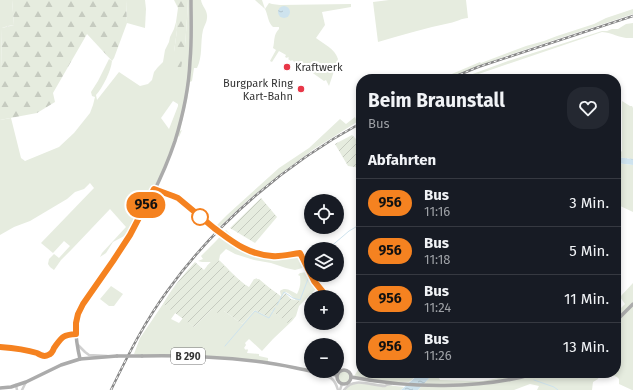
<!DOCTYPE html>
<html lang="de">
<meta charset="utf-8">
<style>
:root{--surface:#171b24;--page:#242831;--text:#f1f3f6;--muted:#9ea1a6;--line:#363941}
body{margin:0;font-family:"Fira Sans",sans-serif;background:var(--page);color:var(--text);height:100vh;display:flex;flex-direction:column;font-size:15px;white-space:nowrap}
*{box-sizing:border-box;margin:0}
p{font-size:13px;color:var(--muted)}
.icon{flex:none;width:22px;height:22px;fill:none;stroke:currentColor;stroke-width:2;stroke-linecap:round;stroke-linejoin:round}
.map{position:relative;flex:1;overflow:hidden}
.sheet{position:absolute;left:356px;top:74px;width:265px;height:304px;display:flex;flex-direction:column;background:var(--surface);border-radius:16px;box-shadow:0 2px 6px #0003}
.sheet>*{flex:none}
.badge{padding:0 8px;border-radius:13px;font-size:14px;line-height:26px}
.fabs{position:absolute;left:304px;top:194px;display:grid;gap:8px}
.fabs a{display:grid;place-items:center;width:40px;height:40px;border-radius:50%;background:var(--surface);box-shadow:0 2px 6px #0003;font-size:20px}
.map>.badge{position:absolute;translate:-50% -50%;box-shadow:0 0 0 2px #fff}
h2{padding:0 12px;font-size:15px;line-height:36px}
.round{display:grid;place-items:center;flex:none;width:42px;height:42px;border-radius:16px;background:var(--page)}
.summary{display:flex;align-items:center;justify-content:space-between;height:68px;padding:0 12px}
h1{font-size:19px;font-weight:700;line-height:30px}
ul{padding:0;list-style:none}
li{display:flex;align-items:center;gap:12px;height:48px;padding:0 12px;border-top:1px solid var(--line)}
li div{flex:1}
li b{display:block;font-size:15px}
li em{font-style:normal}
li .badge{min-width:44px;font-weight:700;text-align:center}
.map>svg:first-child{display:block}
.grass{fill:#e6ecdf;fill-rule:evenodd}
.forest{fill:url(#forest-firs)}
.garden{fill:url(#garden-furrows)}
.water{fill:url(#water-ripples)}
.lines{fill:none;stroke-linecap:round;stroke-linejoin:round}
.stream{stroke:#cee3ee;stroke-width:1}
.minor{stroke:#d0d0d0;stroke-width:2.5}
.major{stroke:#ababab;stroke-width:3.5}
.rail-casing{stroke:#888;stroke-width:2.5}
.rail{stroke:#fff;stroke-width:1;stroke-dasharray:3;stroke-linecap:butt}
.major-bridge{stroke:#ababab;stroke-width:3.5}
.line-casing{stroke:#fff;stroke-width:9}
.line{stroke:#f58220;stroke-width:6}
.poi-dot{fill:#e83748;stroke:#fff;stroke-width:1.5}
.stop-dot{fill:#fff;stroke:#f58220;stroke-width:2}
.labels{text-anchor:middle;stroke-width:4;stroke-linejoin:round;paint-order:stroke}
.shield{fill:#fff;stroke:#707070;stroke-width:1}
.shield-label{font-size:10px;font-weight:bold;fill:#333}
.poi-label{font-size:11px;fill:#333;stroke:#fff;text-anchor:start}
</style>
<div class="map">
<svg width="633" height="390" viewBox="0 0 633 390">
<defs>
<pattern id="forest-firs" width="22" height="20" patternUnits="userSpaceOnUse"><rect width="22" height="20" fill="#e6ecdf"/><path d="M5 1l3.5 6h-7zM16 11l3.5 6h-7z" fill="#c6cbc0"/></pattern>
<pattern id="garden-furrows" width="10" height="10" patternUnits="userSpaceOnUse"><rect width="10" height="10" fill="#e6ecdf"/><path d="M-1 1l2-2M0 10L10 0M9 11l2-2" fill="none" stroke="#c6cbc0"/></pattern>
<pattern id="water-ripples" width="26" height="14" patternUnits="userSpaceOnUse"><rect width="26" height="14" fill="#cee3ee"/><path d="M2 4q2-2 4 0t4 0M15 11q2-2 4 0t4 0" fill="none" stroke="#b1c3cd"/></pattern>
</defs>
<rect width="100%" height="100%" fill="#fff"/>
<g class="grass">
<polygon points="0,0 12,0 14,25 8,26 2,28 1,70 0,70"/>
<polygon points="126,0 145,0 146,9 145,28 127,23"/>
<path d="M188,0H201C202,7 208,10 207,18C207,22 204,26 203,30C200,43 203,56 197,68H194L192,81L190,82L187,100L180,131L182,130L179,137L177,135L166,164L135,226L133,225L128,234L113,242L106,253L100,257L102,253L126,227L110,209L72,249L61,260L54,270L50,267L48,264L49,259L54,254L59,258L70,246L64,241L53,253L41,243L94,188L90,183L84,189L75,192L67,199L30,221L14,227L0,235V120L11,118L21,158L25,161L59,147L74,133L90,113L93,105L95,97L92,96L91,92L98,81L109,59L112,61C111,71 103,87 96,95L97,100L119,72L140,86L148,84L152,80L154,72L158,67L163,62L165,50L169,42L170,37L174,29L176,22L177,30L174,52L185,46L187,19ZM173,101L178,104V106L169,129L161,118Z"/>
<path d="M255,0H262L265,9L269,3L272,4L280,5L351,4V7L322,12L325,25L316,38C324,44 335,49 338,59L329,86L326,80L324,81L303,66H299L292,60L291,61L288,59L289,58L288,57L287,58L285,57L286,55L279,51L272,62L270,61L276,50L273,48C275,41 273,35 279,29V27H273C268,23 268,15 265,9C262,6 258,3 255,0Z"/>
<path d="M389,0H466L468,18C462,18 456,22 450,23C426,28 402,35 378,42L373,2Z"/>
<polygon points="633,9 633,14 506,56 445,79 440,79 480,62 481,63 526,46 544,41 557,36 594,24 606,18"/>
<path d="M633,23V38C620,39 614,33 602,32L464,79H459L508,61L602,31H607L612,29H618L626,24Z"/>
<polygon points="622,101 630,106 632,106 633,108 633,159 616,157 616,154 618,154 622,151"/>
<polygon points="355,117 357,122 314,149 283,172 248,200 218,228 216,226 227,215 279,168 309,148 340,119 346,124"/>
<polygon points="616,163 633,165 633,212 616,204"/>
<path d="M226,230L237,241L239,246L255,253L274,256L300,253L306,267L295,270L286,268L271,263L254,260L235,254L226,249L220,255L219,260C229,269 237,280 249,287L254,279H259L280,297L252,291L207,266L211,262H202L198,261L203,259L201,256L216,241Z"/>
<path d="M307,272H309L314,281L320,289L317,288L299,306L296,316L292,321L273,339L262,351L249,339L245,343L246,345L244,348L246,350L247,349L248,350L247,353L259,354V356L268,358V361L274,364L227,358L142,356L134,354L140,338L163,304L176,312L171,319L179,323L183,318L194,327L212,309L224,311L242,324L255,310L266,316L268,315L272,311L288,322L298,302C294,299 290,293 285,292L282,296H281L280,291C286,286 292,292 297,294C300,288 301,283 300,276L298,275L300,273Z"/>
<polygon points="633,283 633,390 632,390 619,384 619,379 617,377 612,375 612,373 616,373 616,313 625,304 620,297"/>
<polygon points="111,286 123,294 114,306 109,306 100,299"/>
<polygon points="361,365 361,373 420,373 409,382 398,382 396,384 353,378"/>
<circle cx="344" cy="377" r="7"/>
<polygon points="434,373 440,373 439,378 440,380 483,381 510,376 513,374 511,373 600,373 598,379 593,382 592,390 537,390 539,386 530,384 514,390 418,390"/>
<polygon points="361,382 404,387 401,390 344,390 350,385"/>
</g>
<g class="forest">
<polygon points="12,0 126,0 127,23 114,58 112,61 87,34 53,93 55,102 37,113 5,119 0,120 0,70 1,70 2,28 14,25"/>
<polygon points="174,0 188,0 187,19 185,46 179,79 175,79 174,52 177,30 176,22 178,8"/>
</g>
<g class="garden">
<polygon points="352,135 361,144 361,168 348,166 335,144"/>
<polygon points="261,198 277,217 255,243 230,228"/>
<path d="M215,258L249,289L256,278L282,297L285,293L291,299L299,301L292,318L288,323L272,311L268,317L255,310L242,324L224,311L221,315L212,309L194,327L163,304C172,288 183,275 195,262L204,270L207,266Z"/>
</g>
<g class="water">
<circle cx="284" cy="12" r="6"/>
<polygon points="616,157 633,159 633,165 616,163"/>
<polygon points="420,373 434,373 418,390 401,390"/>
</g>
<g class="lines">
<g class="stream">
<polyline points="328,249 349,231 361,224"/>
<polyline points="277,305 284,292 293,298 300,300 308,279"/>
<polyline points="225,346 255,311 269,318 275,308"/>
<polyline points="534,380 554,387 558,390"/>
</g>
<g class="minor">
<polyline points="78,345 85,352 89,355 107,356"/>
<path d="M309,371C321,380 332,369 338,390"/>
<polyline points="16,385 17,390"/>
<polyline points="22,390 26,382"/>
<polyline points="340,390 342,384"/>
<path d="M344,390C354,376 371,386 385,386C385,385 391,384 391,384"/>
</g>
<g class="major">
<polyline points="616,321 633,304"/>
<path d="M142,356C182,355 222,357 262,362C279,364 295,368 311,371"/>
<path d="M80,359C77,346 73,327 78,314C80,307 86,300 90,294C98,282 107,271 115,259C139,222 161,183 175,141C183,115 189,87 190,61C192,40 191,20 191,0"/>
<circle cx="344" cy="377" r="7"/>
<polyline points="311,371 337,375"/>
<path d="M351,377C407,388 482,390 536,373"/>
<polyline points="0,388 11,387 26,382 61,365 80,359 117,356"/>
</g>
<g class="rail-casing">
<g id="rail">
<polyline points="449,79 478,67 633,16"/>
<path d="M111,390C128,355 145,321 168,290C217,222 287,163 361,123"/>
</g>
</g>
<use href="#rail" class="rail"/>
<polyline class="major-bridge" points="117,356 142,356"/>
</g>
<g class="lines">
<g class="line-casing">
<path id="line" d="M0,347C13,348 24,349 37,353C40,355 45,357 48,355C51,354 53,351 54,348C62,337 62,335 76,334V323L78,314L83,304L113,261L130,235L154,189L173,196L178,198C190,208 202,218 214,228C233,242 247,254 272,256C281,257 291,254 300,253L314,281L327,297"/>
</g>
<use href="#line" class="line"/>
</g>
<g class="poi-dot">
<circle cx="287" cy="67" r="4"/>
<circle cx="301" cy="89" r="4"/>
</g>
<circle class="stop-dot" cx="200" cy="217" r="8"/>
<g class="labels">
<rect class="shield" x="171" y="348" width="34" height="16" rx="3"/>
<g class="shield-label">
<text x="188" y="360">B 290</text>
</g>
<g class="poi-label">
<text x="295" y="71">Kraftwerk</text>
<text x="293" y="87" text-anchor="end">Burgpark Ring<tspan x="293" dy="13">Kart-Bahn</tspan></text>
</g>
</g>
</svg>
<div class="fabs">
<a><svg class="icon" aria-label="locate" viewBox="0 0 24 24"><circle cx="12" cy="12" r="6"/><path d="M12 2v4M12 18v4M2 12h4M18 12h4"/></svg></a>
<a><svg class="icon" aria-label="layers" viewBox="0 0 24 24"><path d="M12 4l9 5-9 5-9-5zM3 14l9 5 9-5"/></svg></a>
<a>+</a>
<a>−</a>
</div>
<b class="badge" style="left:146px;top:205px;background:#f58220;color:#111">956</b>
<section class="sheet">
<div class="summary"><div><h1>Beim Braunstall</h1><p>Bus</p></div><a class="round"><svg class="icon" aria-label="heart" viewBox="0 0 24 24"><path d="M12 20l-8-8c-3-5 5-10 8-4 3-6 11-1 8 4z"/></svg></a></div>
<h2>Abfahrten</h2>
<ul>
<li><span class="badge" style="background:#f58220;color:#111">956</span><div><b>Bus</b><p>11:16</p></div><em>3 Min.</em></li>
<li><span class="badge" style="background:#f58220;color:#111">956</span><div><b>Bus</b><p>11:18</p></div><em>5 Min.</em></li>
<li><span class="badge" style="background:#f58220;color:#111">956</span><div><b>Bus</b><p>11:24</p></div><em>11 Min.</em></li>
<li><span class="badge" style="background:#f58220;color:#111">956</span><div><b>Bus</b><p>11:26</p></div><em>13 Min.</em></li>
</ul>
</section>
</div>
